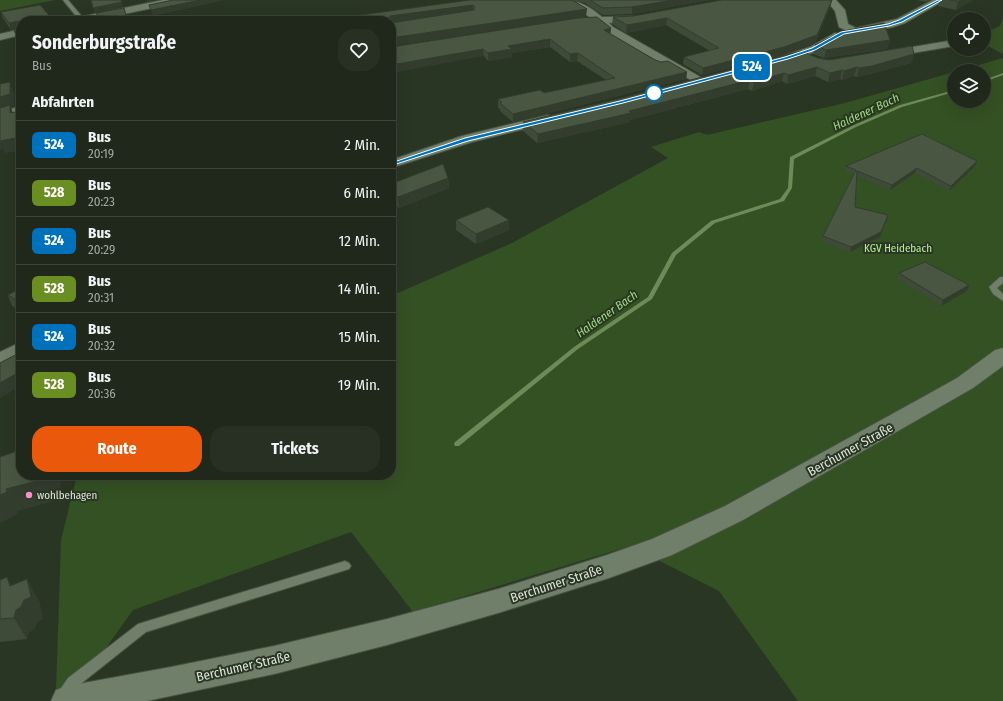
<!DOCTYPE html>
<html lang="de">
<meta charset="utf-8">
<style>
:root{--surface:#20281b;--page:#283024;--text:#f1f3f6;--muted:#a2a6a3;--line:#3d443a;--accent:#ea580c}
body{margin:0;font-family:"Fira Sans Condensed",sans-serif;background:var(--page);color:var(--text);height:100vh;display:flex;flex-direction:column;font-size:15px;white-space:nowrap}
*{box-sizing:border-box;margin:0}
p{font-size:13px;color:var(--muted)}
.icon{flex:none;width:22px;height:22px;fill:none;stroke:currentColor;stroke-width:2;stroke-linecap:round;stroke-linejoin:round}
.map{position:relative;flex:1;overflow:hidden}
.panel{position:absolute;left:16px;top:16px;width:380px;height:464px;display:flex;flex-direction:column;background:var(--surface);border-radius:16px;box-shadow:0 4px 16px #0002,0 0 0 1px var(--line)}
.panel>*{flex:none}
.badge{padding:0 8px;border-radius:6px;font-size:14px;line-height:26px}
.buttons{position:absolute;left:947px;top:12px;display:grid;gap:8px}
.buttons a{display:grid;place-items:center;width:44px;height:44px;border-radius:50%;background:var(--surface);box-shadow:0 4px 16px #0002,0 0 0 1px var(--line);font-size:20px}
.map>.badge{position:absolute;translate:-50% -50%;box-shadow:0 0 0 2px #fff}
h2{padding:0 16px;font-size:15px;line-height:36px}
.round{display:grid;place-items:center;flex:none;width:42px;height:42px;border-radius:16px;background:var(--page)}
.summary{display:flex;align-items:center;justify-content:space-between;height:68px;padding:0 16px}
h1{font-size:19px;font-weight:700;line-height:30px}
.button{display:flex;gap:8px;margin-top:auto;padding:8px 16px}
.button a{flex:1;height:46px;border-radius:16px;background:var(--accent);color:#fff;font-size:16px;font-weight:700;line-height:46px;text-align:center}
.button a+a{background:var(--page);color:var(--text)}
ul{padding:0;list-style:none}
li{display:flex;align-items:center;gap:12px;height:48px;padding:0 16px;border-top:1px solid var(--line)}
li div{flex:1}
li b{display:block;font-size:15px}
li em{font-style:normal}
li .badge{min-width:44px;font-weight:700;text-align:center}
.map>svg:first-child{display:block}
.green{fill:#345123}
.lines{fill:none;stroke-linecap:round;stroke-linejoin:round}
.stream{fill:#6c8b58;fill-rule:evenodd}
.lane-casing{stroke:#475241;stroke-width:2}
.street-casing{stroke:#475241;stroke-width:2}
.secondary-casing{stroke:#475241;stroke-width:2}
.lane{fill:#707f69;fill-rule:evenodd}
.street{fill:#707f69;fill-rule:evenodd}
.secondary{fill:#707f69;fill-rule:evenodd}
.wall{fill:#3f4b39}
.shaded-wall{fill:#333d2e}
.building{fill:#495742;stroke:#333d2e}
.line{fill:#0072bc;stroke:#fff}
.stop-dot{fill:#fff;stroke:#0072bc;stroke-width:2}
.poi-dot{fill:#f890cc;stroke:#2a3624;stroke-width:1.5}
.labels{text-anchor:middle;stroke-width:4;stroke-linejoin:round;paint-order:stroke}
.park-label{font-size:11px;fill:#b6f294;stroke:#2a3624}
.poi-label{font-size:11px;fill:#dde5d9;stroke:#2a3624;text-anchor:start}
.water-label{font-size:12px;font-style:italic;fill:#9dd97c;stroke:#2a3624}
.near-street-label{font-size:13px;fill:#dde5d9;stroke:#2a3624}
</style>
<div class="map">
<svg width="1003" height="701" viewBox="0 0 1003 701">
<rect width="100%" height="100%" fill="#2a3624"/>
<g class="green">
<polygon points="0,0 55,0 0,11"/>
<polygon points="1003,18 1003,54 984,44 984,33 1000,26"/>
<polygon points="1003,58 1003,701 798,701 719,591 630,546 413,612 351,532 133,610 103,652 56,691 61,540 77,475 391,475 391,296 512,243 668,158 651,147 699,132 707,135 845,103 954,72 954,101 984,101 984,71 958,71"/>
</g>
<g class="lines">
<g class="stream">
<polygon points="1003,73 1003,75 984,82 984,80"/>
<polygon points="954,90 954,92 902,107 856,127 794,159 792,188 784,201 715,223 676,255 652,299 578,349 459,446 455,446 454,444 455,442 574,347 648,297 672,253 711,221 780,199 788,188 790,157 854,125 900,105"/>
</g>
<g class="lane-casing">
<g id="lane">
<polygon points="63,0 68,0 84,19 84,21 80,21"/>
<polygon points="1000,277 1003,277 1003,283 997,288 1003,294 1003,301 993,294 989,287"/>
<polygon points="345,561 349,563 351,566 349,569 146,632 78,686 67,701 52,701 68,678 138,624"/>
</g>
</g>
<g class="street-casing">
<g id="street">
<polygon points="163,0 182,0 177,3 90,21 70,21 75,18"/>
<path d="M563,0C579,0 591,7 602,17L641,16L642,18L641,20L637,21L609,23L613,27L704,79L706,81L704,83H696L605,31L597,24H571L570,22L571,20L591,18Z"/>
<polygon points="826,0 836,0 845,10 848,24 856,28 897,19 933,0 945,0 905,23 893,27 853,34 839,27 835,11"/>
<polygon points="21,29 21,35 0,40 0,34"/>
<polygon points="835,33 839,34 840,36 839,38 818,51 780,63 774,60 776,58 810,47"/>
<polygon points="954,40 954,46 889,57 883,54 889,51"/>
<polygon points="21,106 21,114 0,120 0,112"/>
<polygon points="548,115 552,116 554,119 552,122 472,142 391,168 391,160 462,136"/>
<polygon points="21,342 21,356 6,364 0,366 0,352"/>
</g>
</g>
<g class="secondary-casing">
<polygon id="secondary" points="1003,348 1003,366 973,388 743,520 672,555 609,578 498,613 387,645 274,674 147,701 51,701 56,690 67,686 171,667 274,646 387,619 498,589 607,555 652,539 725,506 923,397 957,378 995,350"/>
</g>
<use href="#lane" class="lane"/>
<use href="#street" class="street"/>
<use href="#secondary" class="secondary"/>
</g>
<g class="wall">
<polygon points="470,0 710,0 632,14 603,15 585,3 573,1 586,16 391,46"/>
<polygon points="832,0 830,7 815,43 783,55 702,75 683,64 684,57 710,51 666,25 626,33 612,24 613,17 633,16"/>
<polygon points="917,0 930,0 926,2"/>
<polygon points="940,0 973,0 956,10 938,6"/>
<polygon points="124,8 128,21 98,21 96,13"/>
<polygon points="1,12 21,21 21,44 17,38 14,31 20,29 20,28 11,30 3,18"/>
<polygon points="611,28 610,34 655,60 687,72 686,79 513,122 500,111 500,109 498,108 498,99 544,93 606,80 577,61 570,62 550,47 512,53 512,57 488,61 484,56 391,47"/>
<polygon points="890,40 887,49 824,58 813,54 815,45"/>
<polygon points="914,54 911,63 870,74 857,77 854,76 842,80 840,79 828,82 815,76 787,84 782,81 752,91 748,89 630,120 630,122 537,143 523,131 523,122 818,58 829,60"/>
<polygon points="846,166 975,166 949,191 915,173 890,190 856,176 855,207 880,237 850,252 822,242 823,236 854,175 845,171"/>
<polygon points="448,178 449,188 399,208 391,202 391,184"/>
<polygon points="456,220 509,220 509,230 476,244 456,230"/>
<polygon points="899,273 967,291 941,306 897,279"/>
<polygon points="21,288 21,311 12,306 8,295"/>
<polygon points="0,580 12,585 39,601 43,619 37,622 34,629 29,632 27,639 0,642"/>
</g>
<g class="shaded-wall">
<polygon points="147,0 156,0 147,2"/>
<polygon points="201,0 225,0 153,16 151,10"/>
<polygon points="673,0 710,0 632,14 632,7"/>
<polygon points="832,0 830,7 815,43 783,55 702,75 703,68"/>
<polygon points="962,0 973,0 956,10 958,2"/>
<polygon points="122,2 123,7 94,13 93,8"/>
<polygon points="473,5 473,12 391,23 391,21 389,21 390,16"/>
<polygon points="587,9 586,16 391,46 391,38"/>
<polygon points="126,16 128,21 104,21"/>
<polygon points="667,18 666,25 626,33 627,25"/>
<polygon points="20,21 21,28 11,30 9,23"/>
<polygon points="611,28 610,36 604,30"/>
<polygon points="550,39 550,47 512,53 512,57 488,61 488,53 508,46"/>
<polygon points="890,40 887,49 824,58 826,50"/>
<polygon points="483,49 484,56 391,73 391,65"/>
<polygon points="578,53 577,61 570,62 570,54"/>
<polygon points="914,54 911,63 870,74 857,77 859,68"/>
<polygon points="817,67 815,76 787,84 788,75"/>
<polygon points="857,67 854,76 842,80 844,71"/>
<polygon points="842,70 840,79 828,82 830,73"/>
<polygon points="687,72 686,79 513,122 513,114"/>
<polygon points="784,73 782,81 752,91 754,82"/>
<polygon points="750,80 748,89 630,120 630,122 537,143 538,134 629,111"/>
<polygon points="10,82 14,94 14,106 11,107 14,117 10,113 0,111 0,97"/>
<polygon points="21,137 21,151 4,153 3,149 0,150 0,138"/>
<polygon points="977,161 975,166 949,191 951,186"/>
<polygon points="917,168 915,173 890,190 892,185"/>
<polygon points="448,178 449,188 399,208 398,197"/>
<polygon points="888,215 880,237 850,252 851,247"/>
<polygon points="509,220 509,230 476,244 476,234"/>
<polygon points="969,285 967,291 941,306 943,300"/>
<polygon points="21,371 21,386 0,398 0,383"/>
<polygon points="48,475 62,475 58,500 17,511 18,514 0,523 0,495 6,489"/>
<polygon points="7,577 20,599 27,579 39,601 43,619 37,622 34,629 29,632 27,639 14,618 16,610"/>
</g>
<g class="building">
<polygon points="91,0 121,0 122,2 93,8"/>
<polygon points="173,0 201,0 151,10 149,5"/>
<polygon points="470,0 572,0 587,9 391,38 391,23 474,10 475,7 473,5 390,16 389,21 317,21"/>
<polygon points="590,0 673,0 632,7 603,8"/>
<polygon points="722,0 832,0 817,35 784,47 703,68 684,57 719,48 667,18 627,25 613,17 633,16"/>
<polygon points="950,0 962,0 958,2"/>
<polygon points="40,5 54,21 21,21 21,39 20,39 14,31 20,29 20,21 9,23 1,12"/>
<polygon points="124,8 126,16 104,21 96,13"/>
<polygon points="597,17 611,28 604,30 655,60 661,62 668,61 687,72 513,114 500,103 502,102 498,99 540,90 544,93 615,78 578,53 570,54 550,39 508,46 512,49 488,53 483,49 391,65 391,47 578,18"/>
<polygon points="884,23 890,40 826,50 815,45 844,31"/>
<polygon points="912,46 914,54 872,66 859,68 857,67 844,71 842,70 830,73 817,67 788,75 784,73 754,82 750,80 629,111 631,113 538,134 523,122 626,97 801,51 818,58 829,60"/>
<polygon points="10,82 10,94 0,97 0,84"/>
<polygon points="10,105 10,113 21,111 21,137 0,141 0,108"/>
<polygon points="922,134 977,161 951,186 917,168 892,185 857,171 855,207 888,215 881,232 851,247 823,236 856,170 846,166"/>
<polygon points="443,164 448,178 398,197 391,192 391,184"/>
<polygon points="488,207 509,220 476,234 456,220"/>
<polygon points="925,262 969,285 943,300 899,273"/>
<polygon points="21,288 21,303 8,295"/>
<polygon points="21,352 21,371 0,383 0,363"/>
<polygon points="21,450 21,475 48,475 48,478 6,489 7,492 0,495 0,457 14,452"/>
<polygon points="7,577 10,586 27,579 31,597 24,600 21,607 16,610 14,618 0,619 0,580"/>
</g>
<polygon class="line" points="938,0 942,0 902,22 889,26 844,34 815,50 788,59 623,103 468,141 393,165 388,164 465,138 620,101 785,57 812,48 841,32 888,24 899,20"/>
<circle class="stop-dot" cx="654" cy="93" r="8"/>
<circle class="poi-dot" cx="29" cy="495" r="4"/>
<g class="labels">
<g class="park-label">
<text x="898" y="252">KGV Heidebach</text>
</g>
<g class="poi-label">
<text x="37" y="499">wohlbehagen</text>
</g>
<g class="water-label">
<text transform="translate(866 112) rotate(-25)" y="4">Haldener Bach</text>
<text transform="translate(607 314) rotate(-35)" y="4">Haldener Bach</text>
</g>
<g class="near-street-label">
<text transform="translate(850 449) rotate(-29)" y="5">Berchumer Straße</text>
<text transform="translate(556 583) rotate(-18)" y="5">Berchumer Straße</text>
<text transform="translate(243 666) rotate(-13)" y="5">Berchumer Straße</text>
</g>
</g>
</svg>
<div class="buttons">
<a><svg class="icon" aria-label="locate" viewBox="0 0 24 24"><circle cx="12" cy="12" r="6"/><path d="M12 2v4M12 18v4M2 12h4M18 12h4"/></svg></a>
<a><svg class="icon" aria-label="layers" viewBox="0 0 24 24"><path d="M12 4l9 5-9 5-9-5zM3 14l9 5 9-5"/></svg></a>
</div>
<b class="badge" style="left:752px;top:67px;background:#0072bc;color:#fff">524</b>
<section class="panel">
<div class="summary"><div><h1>Sonderburgstraße</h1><p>Bus</p></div><a class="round"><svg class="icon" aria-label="heart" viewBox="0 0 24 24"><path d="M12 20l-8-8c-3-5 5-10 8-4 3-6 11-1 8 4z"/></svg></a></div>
<h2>Abfahrten</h2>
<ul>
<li><span class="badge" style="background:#0072bc;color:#fff">524</span><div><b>Bus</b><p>20:19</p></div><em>2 Min.</em></li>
<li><span class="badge" style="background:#6b8e23;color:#fff">528</span><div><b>Bus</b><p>20:23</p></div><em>6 Min.</em></li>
<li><span class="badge" style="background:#0072bc;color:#fff">524</span><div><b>Bus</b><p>20:29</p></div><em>12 Min.</em></li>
<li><span class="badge" style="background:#6b8e23;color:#fff">528</span><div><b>Bus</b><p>20:31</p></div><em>14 Min.</em></li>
<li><span class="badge" style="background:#0072bc;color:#fff">524</span><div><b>Bus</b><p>20:32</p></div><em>15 Min.</em></li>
<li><span class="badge" style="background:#6b8e23;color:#fff">528</span><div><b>Bus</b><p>20:36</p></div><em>19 Min.</em></li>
</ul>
<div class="button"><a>Route</a><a>Tickets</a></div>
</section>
</div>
